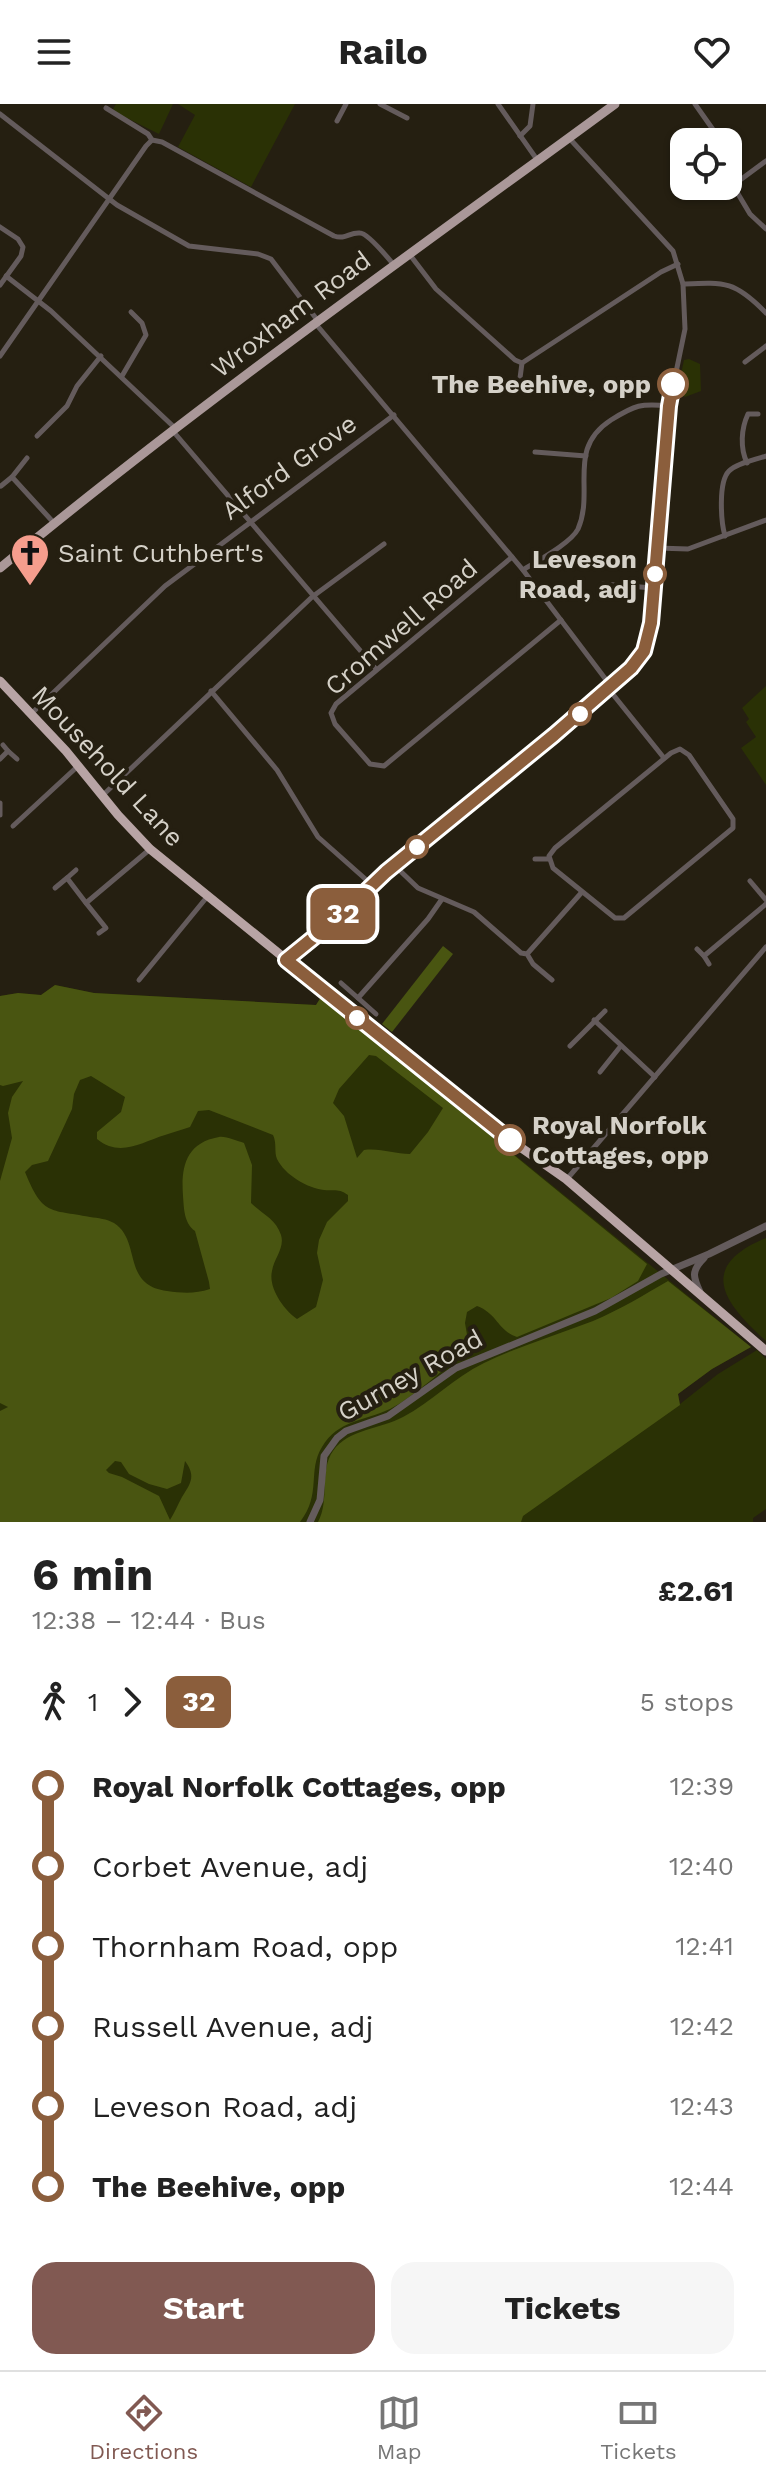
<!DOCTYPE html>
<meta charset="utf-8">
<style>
:root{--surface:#fff;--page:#f6f6f6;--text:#222;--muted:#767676;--line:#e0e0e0;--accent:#815952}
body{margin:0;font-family:"Work Sans",sans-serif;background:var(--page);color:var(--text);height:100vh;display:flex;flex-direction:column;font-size:30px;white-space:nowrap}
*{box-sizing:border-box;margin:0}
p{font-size:26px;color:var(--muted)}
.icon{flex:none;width:44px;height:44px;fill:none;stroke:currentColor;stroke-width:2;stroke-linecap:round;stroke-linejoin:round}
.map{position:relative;height:1418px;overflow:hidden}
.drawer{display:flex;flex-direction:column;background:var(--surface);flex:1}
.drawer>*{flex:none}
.badge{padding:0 16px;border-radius:12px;font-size:28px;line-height:52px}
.tools{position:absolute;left:670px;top:24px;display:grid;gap:16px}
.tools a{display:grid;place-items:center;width:72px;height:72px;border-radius:16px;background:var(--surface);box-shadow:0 2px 6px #0004;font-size:40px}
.map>.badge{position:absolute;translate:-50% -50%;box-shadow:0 0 0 4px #fff}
.legs{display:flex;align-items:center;gap:12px;height:88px;padding:0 32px;font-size:26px}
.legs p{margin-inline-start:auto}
.summary{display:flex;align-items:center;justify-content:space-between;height:136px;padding:0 32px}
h1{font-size:44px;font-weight:700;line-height:60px}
.action{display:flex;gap:16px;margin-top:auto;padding:16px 32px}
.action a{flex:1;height:92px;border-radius:24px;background:var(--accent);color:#fff;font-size:32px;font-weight:700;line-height:92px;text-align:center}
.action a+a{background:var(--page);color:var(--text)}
ul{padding:0 32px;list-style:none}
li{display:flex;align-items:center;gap:28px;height:80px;font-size:30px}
li i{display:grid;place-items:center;width:12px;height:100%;margin:0 10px;background:currentColor}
li i::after{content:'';width:20px;height:20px;margin:-10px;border:6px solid;border-radius:50%;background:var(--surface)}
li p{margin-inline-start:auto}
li:first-child i{background:linear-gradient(#0000 50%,currentColor 0)}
li:last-child i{background:linear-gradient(currentColor 50%,#0000 0)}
header{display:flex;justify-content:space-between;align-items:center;height:104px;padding:0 32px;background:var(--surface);font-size:36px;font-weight:700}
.tab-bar{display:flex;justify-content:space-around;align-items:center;height:112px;border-top:2px solid var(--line);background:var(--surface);font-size:22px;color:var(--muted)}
.tab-bar a{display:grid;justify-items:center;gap:4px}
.tab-bar .selected{color:var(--accent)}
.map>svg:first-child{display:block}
.green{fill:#2a3105}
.forest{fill:#495511;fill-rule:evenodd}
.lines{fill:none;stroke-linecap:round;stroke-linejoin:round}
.minor{stroke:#645b5c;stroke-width:5}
.tertiary{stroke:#645b5c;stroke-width:7}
.primary{stroke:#aa9899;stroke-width:9}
.trunk{stroke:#b8a4a5;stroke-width:9}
.line-1-casing{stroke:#fff;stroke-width:18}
.line-1{stroke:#8b5e3c;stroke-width:12}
.stop-1-dot{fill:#fff;stroke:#8b5e3c;stroke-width:4}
.labels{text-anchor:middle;stroke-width:8;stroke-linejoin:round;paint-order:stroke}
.street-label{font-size:26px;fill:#d5d1c8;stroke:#251f11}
.stop-label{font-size:26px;font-weight:bold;fill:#d5d1c8;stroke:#251f11;text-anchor:end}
.poi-label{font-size:26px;fill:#d5d1c8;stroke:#251f11;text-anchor:start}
</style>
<header><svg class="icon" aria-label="menu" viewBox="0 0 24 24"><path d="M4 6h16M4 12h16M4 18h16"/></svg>Railo<svg class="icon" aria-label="heart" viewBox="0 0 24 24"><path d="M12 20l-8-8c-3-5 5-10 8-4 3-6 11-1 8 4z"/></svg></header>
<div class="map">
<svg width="766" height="1418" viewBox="0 0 766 1418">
<rect width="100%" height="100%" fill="#251f11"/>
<g class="green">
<polygon points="116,0 173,0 159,30 117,9 113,5"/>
<polygon points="178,0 295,0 251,83 178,43 195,11"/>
<polygon points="689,255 700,260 701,287 685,293 677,288 684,256"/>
<polygon points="766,582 766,681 741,644 756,633 746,618 749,615 742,604"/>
<polygon points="55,881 94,889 316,901 321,893 751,1243 712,1265 678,1290 680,1300 718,1270 757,1246 766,1255 766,1405 753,1414 753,1418 0,1418 0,892 18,889 41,891"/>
<path d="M766,1134V1237C724,1199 696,1163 766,1134Z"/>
</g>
<g class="forest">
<polygon points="443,842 453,850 392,928 382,920"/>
<path d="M55,881L94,889L316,901L321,893L647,1160L638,1177L611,1194L517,1233C497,1226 498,1210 477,1202L467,1208L465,1219L470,1248C441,1264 419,1290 390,1305C364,1317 338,1316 322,1343C307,1367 322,1390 300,1418H0V1307L8,1303L0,1299V1077L12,1034L8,1009L12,993L23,977L3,982L0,981V892L18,889L41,891ZM369,951L376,952L443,1004L428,1028L410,1050C394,1050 381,1044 364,1046L357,1054L344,1012L333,999L339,985ZM91,972L125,993L121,1008L97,1028V1035C120,1054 142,1038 165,1031C173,1028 182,1026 190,1023L198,1007L209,1006L273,1031C277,1039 274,1048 277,1055C285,1071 307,1084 324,1086C334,1087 339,1084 348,1091V1097L327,1118L319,1136L317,1149L323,1176L316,1203L297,1215C284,1206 268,1184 272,1167C274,1154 285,1144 281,1131C276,1115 262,1110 251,1099L252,1061L244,1039C237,1037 226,1032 219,1033C185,1039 181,1064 183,1092C184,1105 184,1119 195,1127L209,1178L210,1185C195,1190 182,1189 167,1187C121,1181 142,1137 114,1119C107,1115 98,1114 90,1113C49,1105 43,1112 25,1068L32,1061L48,1057L72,1005L74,990L80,976ZM115,1357L121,1358L129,1370L149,1380L167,1385L181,1379L185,1357C196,1372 191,1379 182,1393C178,1400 175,1408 170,1416L159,1392L122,1373L109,1369L106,1366Z"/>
<path d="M668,1177L751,1243L712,1265L678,1290L680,1301L523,1412L521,1418H318C330,1396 319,1367 333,1347C348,1325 381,1325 403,1313C432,1298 453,1274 484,1259C519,1242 557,1231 593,1217C619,1206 644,1191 668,1177Z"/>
</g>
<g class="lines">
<g class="minor">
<polyline points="380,0 407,14"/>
<polyline points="498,0 538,57"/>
<polyline points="695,0 714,27 718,38"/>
<path d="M106,4L148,30L152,36L162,38L334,132C346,136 349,128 360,129C368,129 388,154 394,161"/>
<polyline points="0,10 117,101 189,142 258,150 271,155 318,217"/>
<polyline points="337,17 346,0"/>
<polyline points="520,32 530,22 533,0"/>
<polyline points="728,73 750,110 766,125"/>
<polyline points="732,82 766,57"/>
<polyline points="0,123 18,135 23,143 21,152 0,181"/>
<polyline points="410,151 436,185 515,256 522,259 661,168 678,160"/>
<polyline points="6,172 51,207 175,324"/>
<path d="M683,180C725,178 735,177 766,209"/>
<polyline points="315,219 523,466 610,581"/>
<polyline points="0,252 146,42 152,36"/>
<polyline points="745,258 766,242"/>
<polyline points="122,272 146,231 142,219 131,208"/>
<polyline points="520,274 522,259"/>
<polyline points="172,326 376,565"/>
<polyline points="37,332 67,302 77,282 101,252"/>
<polyline points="535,348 586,352"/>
<polyline points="27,354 12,373 54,419"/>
<path d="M747,359C740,344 741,325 748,310H758"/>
<polyline points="1,382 12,373"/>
<path d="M725,432C721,418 718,378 729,367C737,359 755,356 766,352"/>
<polyline points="657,444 688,445 766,416"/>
<polyline points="512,453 336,600 331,609 335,620 370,660 384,662 561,516"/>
<path d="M523,466C537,457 571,439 578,425C595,386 566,345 611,316C635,301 641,299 669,302"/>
<polyline points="603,480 653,484"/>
<polyline points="607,583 664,654"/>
<polyline points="211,587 277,666 318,733 371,780"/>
<polyline points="32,609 165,482 394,311"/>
<polygon points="680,645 689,651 733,715 733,724 624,814 615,814 553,764 549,752 555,744 671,649"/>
<polyline points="8,647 17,655"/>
<polyline points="0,655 8,647 3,641"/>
<polyline points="103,691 312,493 384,440"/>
<polyline points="0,699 0,711"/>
<polyline points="13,722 78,662"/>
<polyline points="535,755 549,755"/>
<polyline points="394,761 418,784 474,808 521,849 527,850 533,860 552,876"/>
<polyline points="67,774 76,766"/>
<polyline points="750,777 766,796"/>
<polyline points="55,784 67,774 86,799 149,746"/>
<polyline points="86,799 106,824 99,829"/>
<polyline points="313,807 326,824"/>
<polyline points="697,845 704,852 766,800"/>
<polyline points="527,850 582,788"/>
<polyline points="704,852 709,860"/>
<polyline points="287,856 339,813 386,768 576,613 636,559 648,537 669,302 685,225 683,180 673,147 569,34"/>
<polyline points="139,876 207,793"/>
<polyline points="341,879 358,894 428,815 442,795"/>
<polyline points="358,894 376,910"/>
<polyline points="594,916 655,973"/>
<polyline points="570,942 605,907"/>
<polyline points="600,968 620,943"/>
<polyline points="567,1075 766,843"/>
</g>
<g class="tertiary">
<path d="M700,1188C693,1173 691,1167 704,1154"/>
<polyline points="310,1418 320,1396 324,1352 337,1334 346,1327 388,1312 456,1264 595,1207 661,1170 709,1150 766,1122"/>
</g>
<path class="primary" d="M0,464C198,300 408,152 615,0"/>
<polyline class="trunk" points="0,577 66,647 118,711 150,745 500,1029 566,1075 766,1247"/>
</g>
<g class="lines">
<g class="line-1-casing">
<polyline id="line-1" points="510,1036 286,856 339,813 386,768 554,631 631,564 644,547 651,519 669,302 673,280"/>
</g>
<use href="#line-1" class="line-1"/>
</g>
<defs>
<g id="church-pin" transform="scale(2)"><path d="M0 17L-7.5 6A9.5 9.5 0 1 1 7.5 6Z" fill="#f59d8d" stroke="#251f11"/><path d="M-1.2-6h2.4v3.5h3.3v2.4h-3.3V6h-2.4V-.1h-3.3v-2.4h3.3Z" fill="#111"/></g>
</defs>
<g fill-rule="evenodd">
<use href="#church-pin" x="30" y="449"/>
</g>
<g class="stop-1-dot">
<circle cx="673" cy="280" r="14"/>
<circle cx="655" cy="470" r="10"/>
<circle cx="580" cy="610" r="10"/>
<circle cx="417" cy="743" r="10"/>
<circle cx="357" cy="914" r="10"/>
<circle cx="510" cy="1036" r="14"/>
</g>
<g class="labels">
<g class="street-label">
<text transform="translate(291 210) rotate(-37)" y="9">Wroxham Road</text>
<text transform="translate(289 363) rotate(-36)" y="9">Alford Grove</text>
<text transform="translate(401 523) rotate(-41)" y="9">Cromwell Road</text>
<text transform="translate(108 662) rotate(47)" y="9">Mousehold Lane</text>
<text transform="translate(410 1271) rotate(-29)" y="9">Gurney Road</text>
</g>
<g class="stop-label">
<text x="651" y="289">The Beehive, opp</text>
<text x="637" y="464">Leveson<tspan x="637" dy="30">Road, adj</tspan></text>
<text x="532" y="1030" text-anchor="start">Royal Norfolk<tspan x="532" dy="30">Cottages, opp</tspan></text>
</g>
<g class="poi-label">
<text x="58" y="458">Saint Cuthbert's</text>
</g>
</g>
</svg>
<div class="tools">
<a><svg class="icon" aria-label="locate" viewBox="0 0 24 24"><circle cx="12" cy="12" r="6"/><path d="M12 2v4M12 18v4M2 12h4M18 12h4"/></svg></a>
</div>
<b class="badge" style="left:343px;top:810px;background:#8b5e3c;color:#fff">32</b>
</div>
<section class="drawer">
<div class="summary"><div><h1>6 min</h1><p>12:38 – 12:44 · Bus</p></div><b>£2.61</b></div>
<div class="legs"><svg class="icon" aria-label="walk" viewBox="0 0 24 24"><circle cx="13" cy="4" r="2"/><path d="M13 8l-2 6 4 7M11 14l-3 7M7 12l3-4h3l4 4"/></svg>1<svg class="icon" aria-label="forward" viewBox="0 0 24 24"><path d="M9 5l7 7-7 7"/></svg><b class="badge" style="background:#8b5e3c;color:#fff">32</b><p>5 stops</p></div>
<ul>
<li><i style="color:#8b5e3c"></i><b>Royal Norfolk Cottages, opp</b><p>12:39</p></li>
<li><i style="color:#8b5e3c"></i><span>Corbet Avenue, adj</span><p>12:40</p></li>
<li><i style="color:#8b5e3c"></i><span>Thornham Road, opp</span><p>12:41</p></li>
<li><i style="color:#8b5e3c"></i><span>Russell Avenue, adj</span><p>12:42</p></li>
<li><i style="color:#8b5e3c"></i><span>Leveson Road, adj</span><p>12:43</p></li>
<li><i style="color:#8b5e3c"></i><b>The Beehive, opp</b><p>12:44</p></li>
</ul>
<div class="action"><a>Start</a><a>Tickets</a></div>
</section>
<nav class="tab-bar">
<a class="selected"><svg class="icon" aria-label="directions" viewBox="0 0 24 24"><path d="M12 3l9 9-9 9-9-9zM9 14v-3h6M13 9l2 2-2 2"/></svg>Directions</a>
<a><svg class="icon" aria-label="map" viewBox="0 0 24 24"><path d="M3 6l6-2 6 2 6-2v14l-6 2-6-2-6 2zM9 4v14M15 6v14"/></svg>Map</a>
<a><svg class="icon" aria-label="tickets" viewBox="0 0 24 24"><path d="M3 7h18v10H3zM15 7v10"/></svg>Tickets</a>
</nav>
